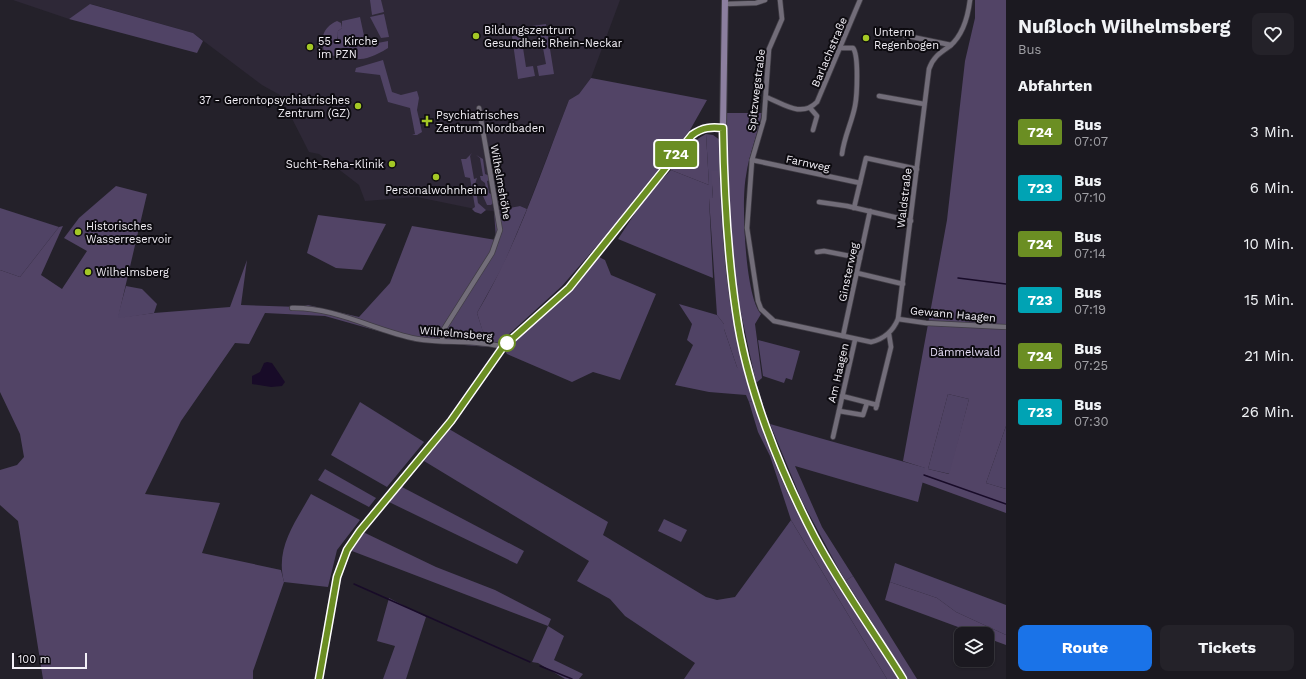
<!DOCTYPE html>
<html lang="de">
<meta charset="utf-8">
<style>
:root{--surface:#1b1920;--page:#242229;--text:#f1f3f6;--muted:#a0a0a5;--line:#39383e;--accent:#1a73e8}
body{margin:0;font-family:"Work Sans",sans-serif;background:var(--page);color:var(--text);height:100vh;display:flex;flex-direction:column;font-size:15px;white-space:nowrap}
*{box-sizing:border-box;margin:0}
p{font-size:13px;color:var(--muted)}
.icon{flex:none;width:22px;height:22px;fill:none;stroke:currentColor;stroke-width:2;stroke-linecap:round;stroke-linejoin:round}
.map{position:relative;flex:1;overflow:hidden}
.drawer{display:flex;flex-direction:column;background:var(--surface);width:300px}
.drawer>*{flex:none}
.badge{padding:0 8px;border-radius:3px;font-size:14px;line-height:26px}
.buttons{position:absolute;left:954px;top:627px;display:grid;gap:8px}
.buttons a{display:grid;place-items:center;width:40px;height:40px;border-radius:8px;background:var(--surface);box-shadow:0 1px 3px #0004,0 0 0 1px var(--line);font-size:20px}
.scale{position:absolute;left:12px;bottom:10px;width:75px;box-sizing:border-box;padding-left:4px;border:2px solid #f3f0f7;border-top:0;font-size:11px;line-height:14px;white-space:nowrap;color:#f3f0f7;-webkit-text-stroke:3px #0d0b10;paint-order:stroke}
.map>.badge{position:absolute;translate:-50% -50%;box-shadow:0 0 0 2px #fff}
h2{padding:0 12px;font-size:15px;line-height:36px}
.round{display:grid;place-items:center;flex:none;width:42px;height:42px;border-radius:8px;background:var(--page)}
.overview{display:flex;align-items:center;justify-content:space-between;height:68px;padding:0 12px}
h1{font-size:19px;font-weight:700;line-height:30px}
.button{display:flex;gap:8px;margin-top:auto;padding:8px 12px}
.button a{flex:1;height:46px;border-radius:8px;background:var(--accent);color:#fff;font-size:16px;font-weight:700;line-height:46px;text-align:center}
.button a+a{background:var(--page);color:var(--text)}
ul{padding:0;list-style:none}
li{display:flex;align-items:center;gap:12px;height:56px;padding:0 12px}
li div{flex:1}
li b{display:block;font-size:15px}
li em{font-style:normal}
li .badge{min-width:44px;font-weight:700;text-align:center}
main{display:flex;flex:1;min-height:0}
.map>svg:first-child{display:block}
.built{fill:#2e2837}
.green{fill:#504365}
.forest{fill:#524466;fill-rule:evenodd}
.water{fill:#180b28}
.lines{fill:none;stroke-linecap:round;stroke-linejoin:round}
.stream{stroke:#180b28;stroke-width:1.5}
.minor-casing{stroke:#403d45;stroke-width:6}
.secondary-casing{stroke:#403d45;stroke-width:8}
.primary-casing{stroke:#403d45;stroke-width:9}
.trunk-casing{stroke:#403d45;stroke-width:9}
.minor{stroke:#726d79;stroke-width:4.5}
.secondary{stroke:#8c7f9f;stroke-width:6}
.primary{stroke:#a690c5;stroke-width:7}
.trunk{stroke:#b79cde;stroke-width:7}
.line-casing{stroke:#fff;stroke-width:9}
.line{stroke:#6b8e23;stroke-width:6}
.poi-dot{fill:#a4c825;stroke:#0d0b10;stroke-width:1.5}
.stop-dot{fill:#fff;stroke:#6b8e23;stroke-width:2}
.labels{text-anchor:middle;stroke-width:4;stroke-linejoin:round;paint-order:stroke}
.poi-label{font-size:11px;fill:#f3f0f7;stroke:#0d0b10;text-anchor:start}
.street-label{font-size:11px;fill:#f3f0f7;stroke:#0d0b10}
.park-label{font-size:11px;fill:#e7ddf7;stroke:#0d0b10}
</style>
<main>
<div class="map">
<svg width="1006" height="679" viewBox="0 0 1006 679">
<rect width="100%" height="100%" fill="#24212a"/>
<polygon class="built" points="13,0 620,0 591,78 579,94 569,100 527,209 520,206 494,211 480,210 417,197 365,201 359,185 319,154 309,152 280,95 262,85 193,33 91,4 69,19"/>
<g class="green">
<polygon points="370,0 381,0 384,12 372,15"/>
<polygon points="90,4 193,33 203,41 197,53 69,19"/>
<polygon points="384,14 389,37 381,38 370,17"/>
<path d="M360,17L366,45L347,49C342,43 335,40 338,31L342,28V21Z"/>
<polygon points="546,24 554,74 539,76 537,66 546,64 540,32 533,33 532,26"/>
<polygon points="527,26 529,33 521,35 526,67 533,66 535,76 518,79 511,29"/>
<polygon points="383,60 392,92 401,95 417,91 419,98 417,110 422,132 417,135 412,135 415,134 410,108 388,102 380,75 355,72 356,68"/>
<polygon points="706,134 713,135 720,140 721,171 712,186 713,199 709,198 713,278 618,239 647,195 671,170 709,185"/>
<polygon points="472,153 470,156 474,179 477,178 475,184 478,203 486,210 481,214 475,212 472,209 475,207 470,178 465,177 461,159 466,159"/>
<polygon points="476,155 483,159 485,174 490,176 490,180 487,181 489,193 493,195 493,203 491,205 487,205 483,196 487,195 485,183 481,180 480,176 483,176 480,158"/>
<polygon points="520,206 527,209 503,266 477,313 488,347 441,343 437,335 488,257 496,240 494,211"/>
<polygon points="0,208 59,227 20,277 0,270"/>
<polygon points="599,257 605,260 611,275 656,294 620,380 593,372 572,382 507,354 505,351 522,334 555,306"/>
<polygon points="126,286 142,289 157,304 154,313 117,319"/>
<polygon points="679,304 717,315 724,324 724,329 737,367 747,376 753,401 749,402 746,395 709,392 675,385 693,345 687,340 692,324"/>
<polygon points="758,340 800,351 792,380 786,378 784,383 763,376"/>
<polygon points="948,394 969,399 950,474 928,469"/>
<polygon points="360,402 424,442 387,487 331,455"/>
<polygon points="770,424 926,468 918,502 795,466 822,527 853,576 845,581 802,501"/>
<polygon points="1006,426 1006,489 986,483"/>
<polygon points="449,429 608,522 603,535 706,597 717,600 735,597 791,520 887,679 684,679 695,663 625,616 610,599 577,581 589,561 424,461"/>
<polygon points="325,469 376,498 369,507 318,480"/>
<polygon points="402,487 524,551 517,564 389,502"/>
<path d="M311,494L360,520L337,550L328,587L284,582C275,548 295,523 311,494Z"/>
<polygon points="664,519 687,530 681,542 658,531"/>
<polygon points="895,563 1006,605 1006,635 956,612 937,598 890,582"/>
<polygon points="389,598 426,617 406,679 383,679 395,646 377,641"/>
<polygon points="548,626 564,636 554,660 583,674 579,679 565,679 538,663 532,662"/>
</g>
<g class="forest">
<path d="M975,0H1006V426L986,483L1006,489V513L921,482L925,468L903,461L947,220L965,61L975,18ZM948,394L969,399L949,474L928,469Z"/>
<path d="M337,21L341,23L342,28L338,31L337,39L341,43L345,44L347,49L388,41V48C361,65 353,59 325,54C320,39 322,28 337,21Z"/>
<path d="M591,78L707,100L690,130L602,240L562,286L498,344L486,342L477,313C517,246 541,172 569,100L579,94Z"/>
<path d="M727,113H762C758,134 749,154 746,176C741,201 745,297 761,314L755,324L762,378L756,383C749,348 740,313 735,278C728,223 726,168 727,113Z"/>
<path d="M706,134L709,185L671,170V167C681,155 691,141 706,134Z"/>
<polygon points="711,171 721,171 725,245 747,376 743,377 737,367 724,329 724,324 717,315 709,198 713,198"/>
<polygon points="116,186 147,194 118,318 154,313 230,307 247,260 241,305 300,307 308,305 359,317 390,283 412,226 496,240 488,257 437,335 441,343 417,342 325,316 265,313 249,344 235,343 181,421 145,494 220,503 202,553 281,570 284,582 253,671 253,679 43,679 18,521 0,505 0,470 17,465 24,457 20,434 0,392 0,270 20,277 59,227 63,226 41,275 62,289 87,251 64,238 79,218"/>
<polygon points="318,215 386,224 362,270 336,268 307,253"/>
<polygon points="753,401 787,485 899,679 887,679 791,520 770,456 758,432 749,402"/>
<polygon points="363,532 436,567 495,590 551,619 548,626 352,551"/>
<polygon points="853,576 917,679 908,679 845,581"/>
<polygon points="890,582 937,598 956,612 1006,635 1006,645 987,638 987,634 977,634 885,600"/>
</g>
<polygon class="water" points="267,362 272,363 283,379 285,382 282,386 271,387 252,384 252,376 260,372 264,363"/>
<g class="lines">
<g class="stream">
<polyline points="958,278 1006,284"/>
<polyline points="924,475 1006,504"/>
<polyline points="354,584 530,662"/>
<polyline points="540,666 572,679"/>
</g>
<g class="minor-casing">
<g id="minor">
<path d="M780,0L782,19L769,49L764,119L752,160L747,228L758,301L761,309L774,321L871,342C884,339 893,331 898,319L929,69C933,57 940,53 950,46C963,35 968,16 970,0"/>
<polyline points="725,4 756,3 765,0"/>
<polyline points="888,32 951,45"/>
<path d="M841,48H853C859,55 857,96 855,106C852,122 844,137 842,154"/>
<polyline points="879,96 924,104"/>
<path d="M766,97C784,104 801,118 817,102L860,0"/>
<polyline points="811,109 817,116 813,130"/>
<polyline points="752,160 860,183"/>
<polyline points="819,202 847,206 911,221"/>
<polyline points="854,208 866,158 917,169"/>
<polyline points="817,252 824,251 860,258"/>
<polyline points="857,273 903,284"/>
<path d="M292,308C336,307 375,331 417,339C445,344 475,339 503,347"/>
<polyline points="898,319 926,323 1006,327"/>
<polyline points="843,336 870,211"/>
<polyline points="442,340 444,329 492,253 500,230 479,108"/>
<polyline points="842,396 877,405"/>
<polyline points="876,408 891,347 889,334"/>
<polyline points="839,411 863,415 867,403"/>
<polyline points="833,437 855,340"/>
</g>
</g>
<g class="secondary-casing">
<polyline id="secondary" points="319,679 337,577 347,550 360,531 451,421 503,347 569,287 692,135 704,128 723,127 725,0"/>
</g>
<g class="primary-casing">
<path id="primary" d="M723,127C724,189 726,251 736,312C747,385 779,474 816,539C839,581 866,620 891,660"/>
</g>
<g class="trunk-casing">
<polyline id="trunk" points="891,660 903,679"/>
</g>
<use href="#minor" class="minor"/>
<use href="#secondary" class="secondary"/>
<use href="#primary" class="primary"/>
<use href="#trunk" class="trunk"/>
</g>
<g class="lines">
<g class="line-casing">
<path id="line" d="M319,679L337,577L347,550L360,531L451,421L503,347L569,288L692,135C703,127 711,127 723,128C724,189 727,250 736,311C746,386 780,471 815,538C841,587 874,632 903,679"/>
</g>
<use href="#line" class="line"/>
</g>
<g class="poi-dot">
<circle cx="476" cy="36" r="4"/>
<circle cx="866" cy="38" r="4"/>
<circle cx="310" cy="47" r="4"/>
<circle cx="358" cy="106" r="4"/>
<path d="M425 115h4v4h4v4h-4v4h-4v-4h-4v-4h4z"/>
<circle cx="392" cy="164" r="4"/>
<circle cx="436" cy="177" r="4"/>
<circle cx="78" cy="232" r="4"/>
<circle cx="88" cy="272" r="4"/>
</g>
<circle class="stop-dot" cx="507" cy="343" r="8"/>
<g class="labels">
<g class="poi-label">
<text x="484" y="34">Bildungszentrum<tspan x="484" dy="13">Gesundheit Rhein-Neckar</tspan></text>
<text x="874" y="36">Unterm<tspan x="874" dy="13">Regenbogen</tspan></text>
<text x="318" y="45">55 - Kirche<tspan x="318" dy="13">im PZN</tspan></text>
<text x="350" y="104" text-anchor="end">37 - Gerontopsychiatrisches<tspan x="350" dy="13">Zentrum (GZ)</tspan></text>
<text x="436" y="119">Psychiatrisches<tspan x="436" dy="13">Zentrum Nordbaden</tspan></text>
<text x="384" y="168" text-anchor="end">Sucht-Reha-Klinik</text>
<text x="436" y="194" text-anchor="middle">Personalwohnheim</text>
<text x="86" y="230">Historisches<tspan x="86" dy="13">Wasserreservoir</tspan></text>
<text x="96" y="276">Wilhelmsberg</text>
</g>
<g class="street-label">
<text transform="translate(829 52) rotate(-67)" y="4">Barlachstraße</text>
<text transform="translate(756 90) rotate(-83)" y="4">Spitzwegstraße</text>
<text transform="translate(808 163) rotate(12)" y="4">Farnweg</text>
<text transform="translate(501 182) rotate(80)" y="4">Wilhelmshöhe</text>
<text transform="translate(904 198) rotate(-83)" y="4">Waldstraße</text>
<text transform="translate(848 272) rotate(-78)" y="4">Ginsterweg</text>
<text transform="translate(953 314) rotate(5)" y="4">Gewann Haagen</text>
<text transform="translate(456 333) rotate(5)" y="4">Wilhelmsberg</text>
<text transform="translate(838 373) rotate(-77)" y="4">Am Haagen</text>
</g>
<g class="park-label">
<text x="965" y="356">Dämmelwald</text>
</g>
</g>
</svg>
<div class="buttons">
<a><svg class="icon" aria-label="layers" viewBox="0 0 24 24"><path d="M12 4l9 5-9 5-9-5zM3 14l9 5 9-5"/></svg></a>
</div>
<div class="scale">100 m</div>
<b class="badge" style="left:676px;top:154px;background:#6b8e23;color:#fff">724</b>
</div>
<section class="drawer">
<div class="overview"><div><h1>Nußloch Wilhelmsberg</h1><p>Bus</p></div><a class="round"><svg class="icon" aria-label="heart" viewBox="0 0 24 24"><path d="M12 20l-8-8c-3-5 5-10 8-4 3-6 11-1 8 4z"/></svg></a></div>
<h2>Abfahrten</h2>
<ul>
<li><span class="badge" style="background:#6b8e23;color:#fff">724</span><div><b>Bus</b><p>07:07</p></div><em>3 Min.</em></li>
<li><span class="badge" style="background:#00a3b4;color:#fff">723</span><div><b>Bus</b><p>07:10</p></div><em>6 Min.</em></li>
<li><span class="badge" style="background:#6b8e23;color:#fff">724</span><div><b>Bus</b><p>07:14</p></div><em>10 Min.</em></li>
<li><span class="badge" style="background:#00a3b4;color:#fff">723</span><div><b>Bus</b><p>07:19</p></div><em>15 Min.</em></li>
<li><span class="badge" style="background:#6b8e23;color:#fff">724</span><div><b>Bus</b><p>07:25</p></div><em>21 Min.</em></li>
<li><span class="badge" style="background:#00a3b4;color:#fff">723</span><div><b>Bus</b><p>07:30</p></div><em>26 Min.</em></li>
</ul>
<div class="button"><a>Route</a><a>Tickets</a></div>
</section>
</main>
